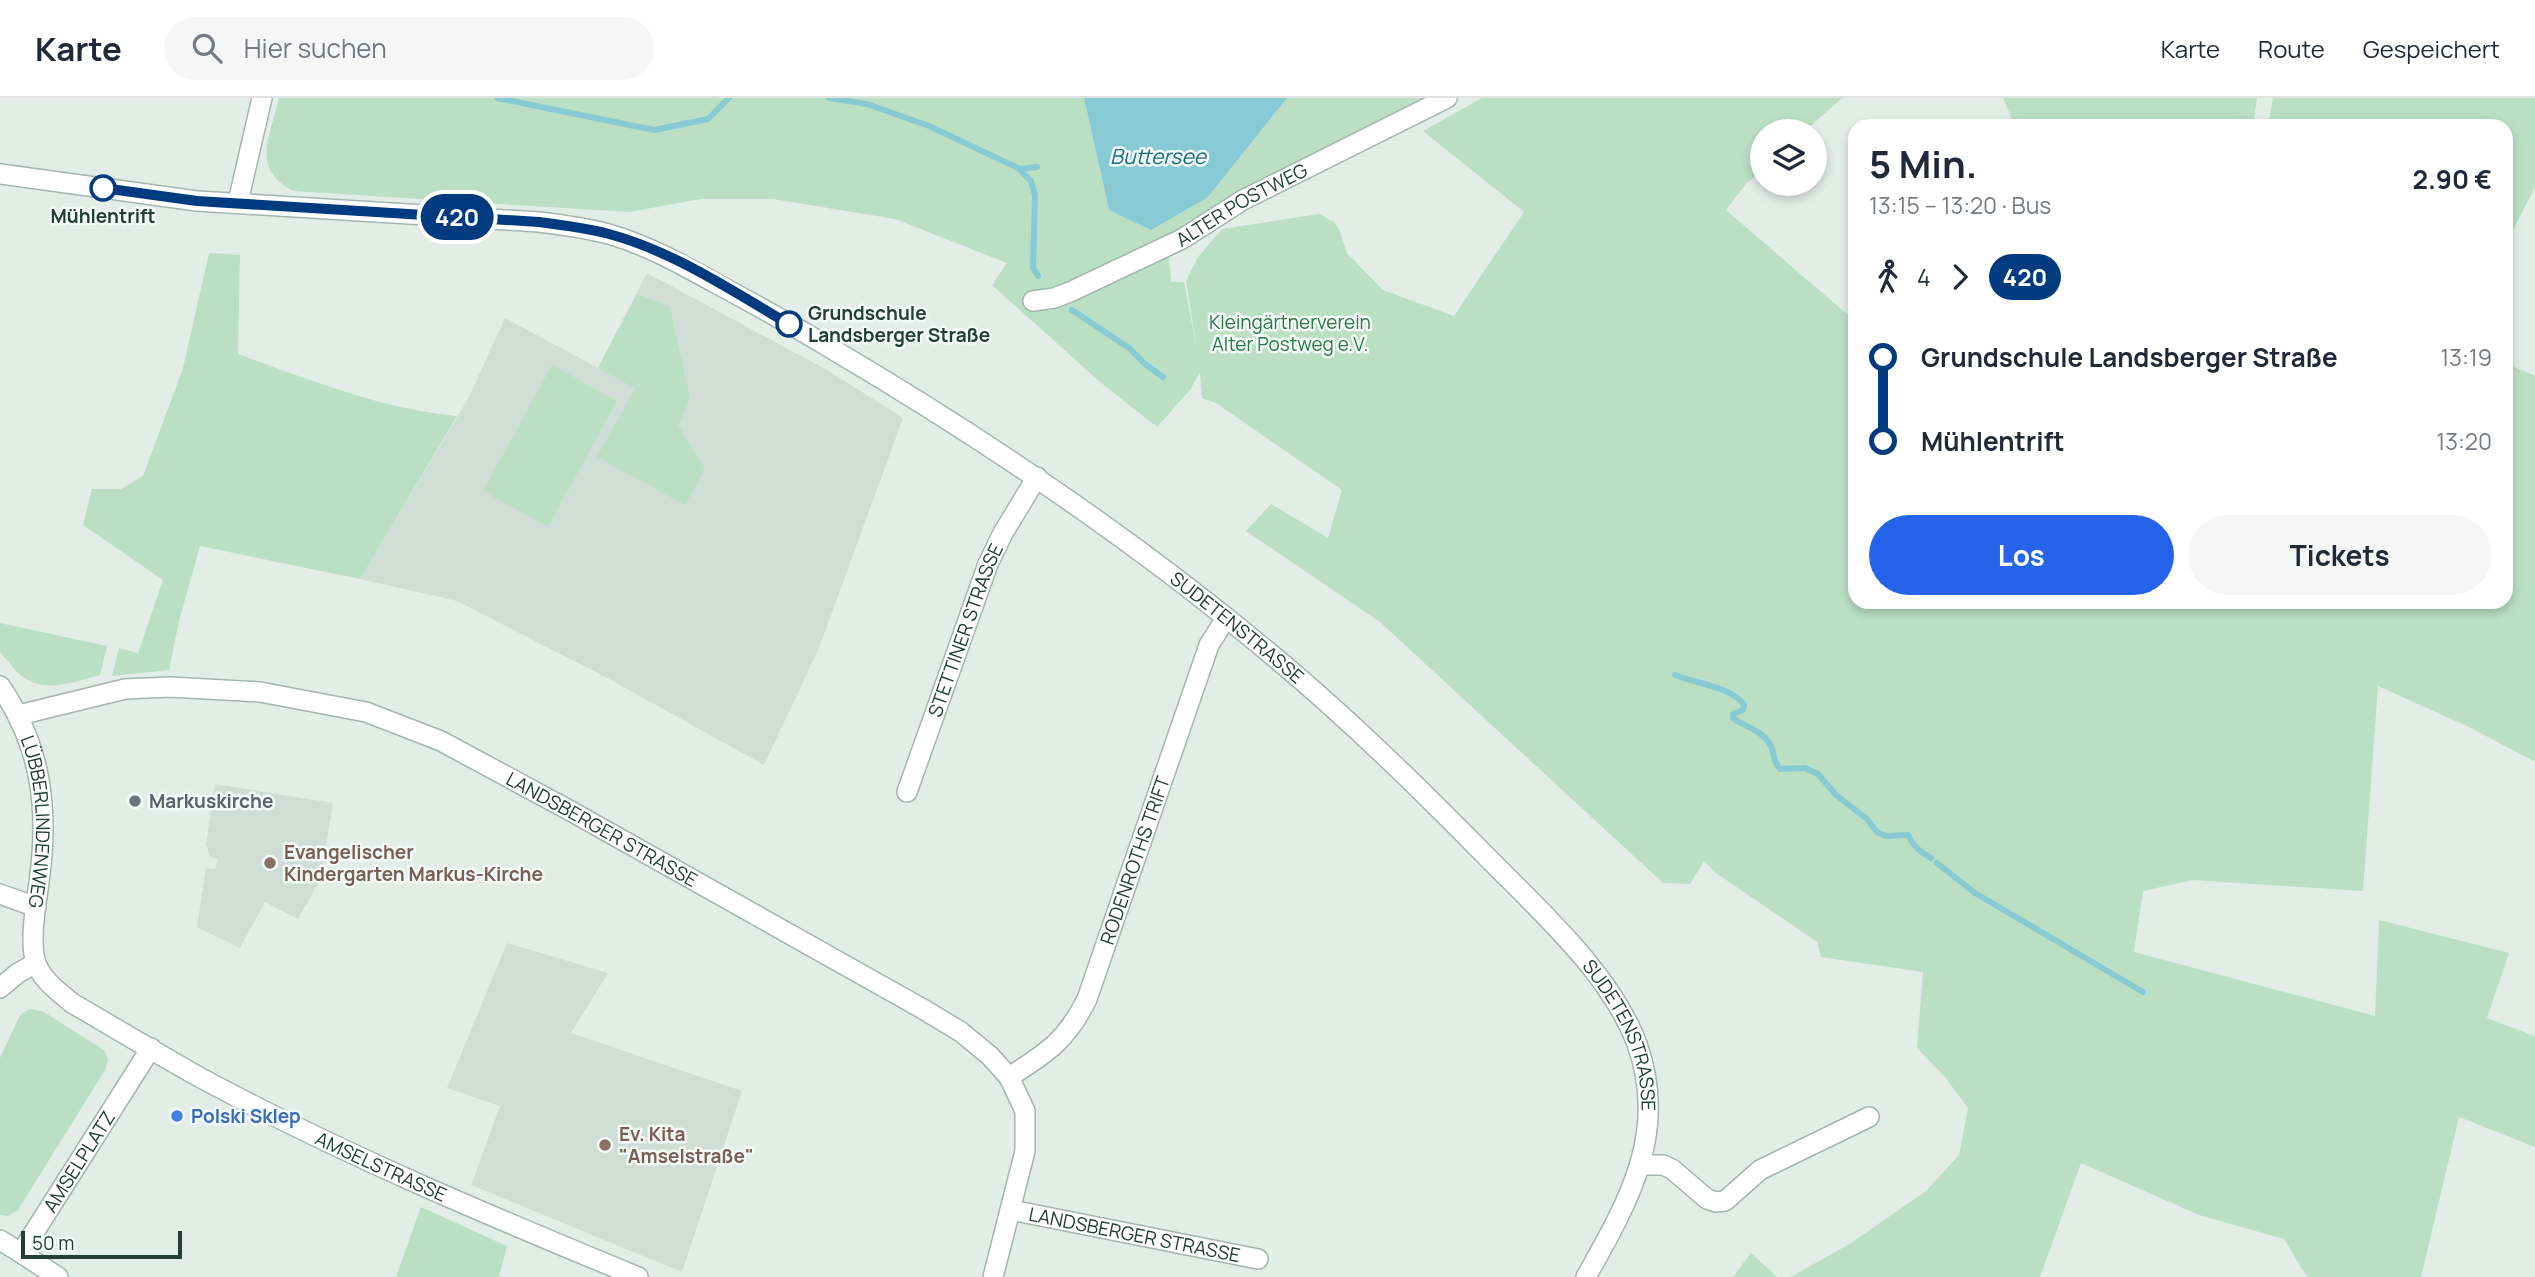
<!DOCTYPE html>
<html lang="de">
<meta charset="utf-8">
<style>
:root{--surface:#fff;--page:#f6f6f7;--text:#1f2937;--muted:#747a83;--line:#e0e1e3;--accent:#2563eb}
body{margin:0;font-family:Manrope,sans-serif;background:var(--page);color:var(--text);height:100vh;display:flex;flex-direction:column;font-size:26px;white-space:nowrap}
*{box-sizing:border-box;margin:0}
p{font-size:23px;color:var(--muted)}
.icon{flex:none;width:38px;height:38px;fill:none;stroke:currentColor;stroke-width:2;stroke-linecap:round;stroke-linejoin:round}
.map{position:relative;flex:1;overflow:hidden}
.drawer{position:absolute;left:1848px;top:21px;width:665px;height:490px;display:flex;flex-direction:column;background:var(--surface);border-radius:21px;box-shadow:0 4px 10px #0003}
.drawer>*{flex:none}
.badge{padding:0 14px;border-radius:23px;font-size:24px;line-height:46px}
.buttons{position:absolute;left:1750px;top:21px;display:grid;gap:14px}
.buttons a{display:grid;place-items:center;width:77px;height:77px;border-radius:50%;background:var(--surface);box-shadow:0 4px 10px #0003;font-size:35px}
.scale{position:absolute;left:21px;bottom:18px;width:161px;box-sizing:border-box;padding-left:7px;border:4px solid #213f36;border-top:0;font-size:19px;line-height:24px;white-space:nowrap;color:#213f36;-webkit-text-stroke:5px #f3f9f6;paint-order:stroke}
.map>.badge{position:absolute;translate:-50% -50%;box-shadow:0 0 0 4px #fff}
.legs{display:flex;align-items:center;gap:10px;height:77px;padding:0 21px;font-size:23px}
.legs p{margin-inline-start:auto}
.head{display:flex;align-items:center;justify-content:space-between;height:119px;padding:0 21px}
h1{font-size:38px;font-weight:700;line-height:52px}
.button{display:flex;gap:14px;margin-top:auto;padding:14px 21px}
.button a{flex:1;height:80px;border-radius:42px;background:var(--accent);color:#fff;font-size:28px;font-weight:700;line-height:80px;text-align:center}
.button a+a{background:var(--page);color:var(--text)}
ul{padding:0 21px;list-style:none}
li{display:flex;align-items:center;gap:24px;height:84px;font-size:26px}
li i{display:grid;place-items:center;width:10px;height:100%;margin:0 9px;background:currentColor}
li i::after{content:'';width:18px;height:18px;margin:-9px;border:5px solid;border-radius:50%;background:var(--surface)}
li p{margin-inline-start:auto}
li:first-child i{background:linear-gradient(#0000 50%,currentColor 0)}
li:last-child i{background:linear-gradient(currentColor 50%,#0000 0)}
header{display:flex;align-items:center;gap:42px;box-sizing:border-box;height:98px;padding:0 35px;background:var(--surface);border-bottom:2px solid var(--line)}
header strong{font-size:33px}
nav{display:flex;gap:38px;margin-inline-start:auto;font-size:24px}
.search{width:490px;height:63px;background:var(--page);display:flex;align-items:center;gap:18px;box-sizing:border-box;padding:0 24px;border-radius:38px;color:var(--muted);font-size:26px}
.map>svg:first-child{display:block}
.built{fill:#d0ddd7}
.green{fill:#badfc3}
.water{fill:#88cad4}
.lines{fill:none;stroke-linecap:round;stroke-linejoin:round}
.stream{stroke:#88cad4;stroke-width:6}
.minor-casing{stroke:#a4b5af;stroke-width:22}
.minor{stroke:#fff;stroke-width:19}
.line-1-casing{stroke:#fff;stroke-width:16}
.line-1{stroke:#003b80;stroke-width:10}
.stop-1-dot{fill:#fff;stroke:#003b80;stroke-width:3.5}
.worship-dot{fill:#6b7280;stroke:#f3f9f6;stroke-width:2.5}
.education-dot{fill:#8d6e63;stroke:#f3f9f6;stroke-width:2.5}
.shop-dot{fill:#3f7fe0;stroke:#f3f9f6;stroke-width:2.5}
.labels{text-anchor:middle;stroke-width:5;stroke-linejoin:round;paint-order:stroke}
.street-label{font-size:19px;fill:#213f36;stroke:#f3f9f6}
.stop-label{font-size:19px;font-weight:bold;fill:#213f36;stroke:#f3f9f6}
.park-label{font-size:19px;fill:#2a7846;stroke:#f3f9f6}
.worship-label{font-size:19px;font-weight:bold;fill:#5b616d;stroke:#f3f9f6;text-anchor:start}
.education-label{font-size:19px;font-weight:bold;fill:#785e54;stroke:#f3f9f6;text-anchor:start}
.shop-label{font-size:19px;font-weight:bold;fill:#366cbe;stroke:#f3f9f6;text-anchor:start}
.water-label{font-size:21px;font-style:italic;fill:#186f7e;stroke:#f3f9f6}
</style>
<header>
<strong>Karte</strong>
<div class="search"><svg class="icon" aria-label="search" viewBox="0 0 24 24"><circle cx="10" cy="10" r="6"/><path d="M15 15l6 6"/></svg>Hier suchen</div>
<nav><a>Karte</a><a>Route</a><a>Gespeichert</a></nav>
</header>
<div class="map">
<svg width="2535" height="1179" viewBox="0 0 2535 1179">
<rect width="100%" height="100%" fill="#e2ede8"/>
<g class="built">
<polygon points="647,175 829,273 903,320 819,550 764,667 609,581 457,503 360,481 468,301 505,220 598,270"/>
<polygon points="215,686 333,705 321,780 298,821 265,804 240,850 197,829 206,770 215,771 218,761 210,759 206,746"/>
<polygon points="507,845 608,875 571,935 742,993 682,1174 471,1087 500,1008 447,990"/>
</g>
<g class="green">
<path d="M279,0H1084L1109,112L1208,99L1287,0H1435L1167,137L1171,184H1184L1197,252L1186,183L1198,159L1222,131L1319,116L1334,124L1339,131L1347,155L1383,192L1454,218L1524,114L1423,33L1482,0H1842L1805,33H1762V71L1746,86L1726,112L1855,223V504H2506V265L2535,278V664L2471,630L2378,588L2363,793L2193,782L2143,793L2134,854L2375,918L2379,822L2509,855L2487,920L2535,938V1049L2459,1019L2421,1179H2307L2284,1141L2199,1117L2081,1065L2040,1179H1791L1851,1145L1926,1093L1959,1057L1968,1010L1945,979L1917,950L1923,874L1821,859L1817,844L1716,775L1704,763L1690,786L1663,785L1380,524L1246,433L1271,406L1328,440L1342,392L1216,305L1202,300L1200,274L1190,292L1157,329L1100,284L992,187L1007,165L895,121L773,101H701L629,114L293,93C250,70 270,39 279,0Z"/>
<polygon points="2003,0 2257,0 2253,28 2015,28"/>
<polygon points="2273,0 2535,0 2535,89 2506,146 2506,28 2268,28"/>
<path d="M209,155L240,157L238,256C310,282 381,311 457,318L360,481L200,448L179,523L169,572L112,578L119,550L138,555L163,482L83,427L92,391H121L143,378L183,270Z"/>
<polygon points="637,196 670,209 690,300 678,327 705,371 685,407 597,359 635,290 598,270"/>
<polygon points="552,267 617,303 548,429 483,393"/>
<path d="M0,525L107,548L100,577C76,583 46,596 23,579C15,573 7,562 0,554Z"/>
<polygon points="30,911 42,913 104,952 108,961 105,972 18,1112 8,1118 0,1117 0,960 20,917"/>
<polygon points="421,1109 507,1148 499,1179 396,1179"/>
<polygon points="1751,1155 1777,1179 1733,1179"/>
</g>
<polygon class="water" points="1084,0 1287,0 1208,99 1151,132 1109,112"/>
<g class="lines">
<g class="stream">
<polyline points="497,0 654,32 708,21 729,0"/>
<polyline points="829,0 867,6 929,28 1020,71 1037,69"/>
<polyline points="1020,72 1031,83 1035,97 1033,170 1038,178"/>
<polyline points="1072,212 1129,250 1145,266 1163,279"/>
<path d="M1675,577C1697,586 1732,589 1744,607L1743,612L1733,616V620C1744,629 1762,632 1770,646C1775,654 1772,663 1780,671L1805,670L1818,676L1836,697L1867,721L1877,734L1886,738L1908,737C1913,748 1920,754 1931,760"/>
<polyline points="1937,765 1975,795 2143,894"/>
</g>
<g class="minor-casing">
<g id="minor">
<path id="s1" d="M0,76L197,103L539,124C564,127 588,130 612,137C649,148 683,167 717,186C756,207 794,228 832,251C988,343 1139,445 1278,562C1352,624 1421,692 1489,761C1540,813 1611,876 1637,946C1669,1035 1628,1104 1586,1179"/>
<polyline points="238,104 262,0"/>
<path id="s2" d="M1033,203L1054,200L1070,194L1182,141L1243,102L1447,0"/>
<path id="s3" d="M0,588C42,649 49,712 39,784C36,807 29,844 36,865C42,882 59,894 72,905C115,930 158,956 201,980C342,1056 490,1118 638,1179"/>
<path id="s4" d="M19,617L125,591L170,589L260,594L366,614L441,643L567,711L923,911L961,934L990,958L1009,979L1025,1013V1053L993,1179"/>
<path id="s5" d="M907,694L988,466L1003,435L1037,379"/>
<polyline points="0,796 36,809"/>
<polyline points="0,890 18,875 36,865"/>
<path id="s6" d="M1009,979C1047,955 1067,942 1087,901L1209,547L1226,520"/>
<polyline points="1641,1067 1663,1067 1672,1071 1707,1101 1716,1104 1725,1103 1760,1072 1869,1019"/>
<path id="s7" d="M1011,1112L1258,1161"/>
<path id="s8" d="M0,1142L21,1155L151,950"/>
<polyline points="21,1155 58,1179"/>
</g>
</g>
<use href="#minor" class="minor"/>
</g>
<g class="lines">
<g class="line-1-casing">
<path id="line-1" d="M103,90L197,103L539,124C563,127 586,130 609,136C673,153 732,193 789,226"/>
</g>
<use href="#line-1" class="line-1"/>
</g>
<g class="stop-1-dot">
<circle cx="103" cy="90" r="12"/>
<circle cx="789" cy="226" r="12"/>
</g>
<circle class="worship-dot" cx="135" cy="703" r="7"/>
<g class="education-dot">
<circle cx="270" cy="765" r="7"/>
<circle cx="605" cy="1047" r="7"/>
</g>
<circle class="shop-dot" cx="177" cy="1018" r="7"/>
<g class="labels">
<g class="street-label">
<text dy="7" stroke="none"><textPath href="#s2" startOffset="231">ALTER POSTWEG</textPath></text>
<text dy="7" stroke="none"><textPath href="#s1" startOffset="1356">SUDETENSTRASSE</textPath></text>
<text dy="7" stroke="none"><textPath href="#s5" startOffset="172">STETTINER STRASSE</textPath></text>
<text dy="7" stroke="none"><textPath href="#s3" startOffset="144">LÜBBERLINDENWEG</textPath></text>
<text dy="7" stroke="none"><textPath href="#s4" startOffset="616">LANDSBERGER STRASSE</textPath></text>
<text dy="7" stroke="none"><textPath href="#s6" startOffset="259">RODENROTHS TRIFT</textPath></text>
<text dy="7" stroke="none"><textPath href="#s1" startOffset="1923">SUDETENSTRASSE</textPath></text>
<text dy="7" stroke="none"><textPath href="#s8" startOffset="133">AMSELPLATZ</textPath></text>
<text dy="7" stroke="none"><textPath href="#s3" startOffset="691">AMSELSTRASSE</textPath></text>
<text dy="7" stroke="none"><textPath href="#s7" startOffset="126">LANDSBERGER STRASSE</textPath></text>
</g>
<g class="stop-label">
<text x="103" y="125">Mühlentrift</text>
<text x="808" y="222" text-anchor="start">Grundschule<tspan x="808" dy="22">Landsberger Straße</tspan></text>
</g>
<g class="park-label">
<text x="1290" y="231">Kleingärtnerverein<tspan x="1290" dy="22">Alter Postweg e.V.</tspan></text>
</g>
<g class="worship-label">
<text x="149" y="710">Markuskirche</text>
</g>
<g class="education-label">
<text x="284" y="761">Evangelischer<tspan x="284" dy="22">Kindergarten Markus-Kirche</tspan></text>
<text x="619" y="1043">Ev. Kita<tspan x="619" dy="22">"Amselstraße"</tspan></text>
</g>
<g class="shop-label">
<text x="191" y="1025">Polski Sklep</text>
</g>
<g class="water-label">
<text x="1158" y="66">Buttersee</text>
</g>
</g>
</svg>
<div class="buttons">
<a><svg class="icon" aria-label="layers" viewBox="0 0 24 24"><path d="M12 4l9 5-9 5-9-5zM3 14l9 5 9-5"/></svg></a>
</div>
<div class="scale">50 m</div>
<b class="badge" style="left:457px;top:119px;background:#003b80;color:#fff">420</b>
<section class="drawer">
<div class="head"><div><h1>5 Min.</h1><p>13:15 – 13:20 · Bus</p></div><b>2.90 €</b></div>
<div class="legs"><svg class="icon" aria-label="walk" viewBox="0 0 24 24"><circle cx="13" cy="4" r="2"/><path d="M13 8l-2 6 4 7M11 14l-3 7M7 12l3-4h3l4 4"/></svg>4<svg class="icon" aria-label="forward" viewBox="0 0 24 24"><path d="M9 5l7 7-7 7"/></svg><b class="badge" style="background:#003b80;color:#fff">420</b></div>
<ul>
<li><i style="color:#003b80"></i><b>Grundschule Landsberger Straße</b><p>13:19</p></li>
<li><i style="color:#003b80"></i><b>Mühlentrift</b><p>13:20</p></li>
</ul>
<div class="button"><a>Los</a><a>Tickets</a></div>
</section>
</div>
